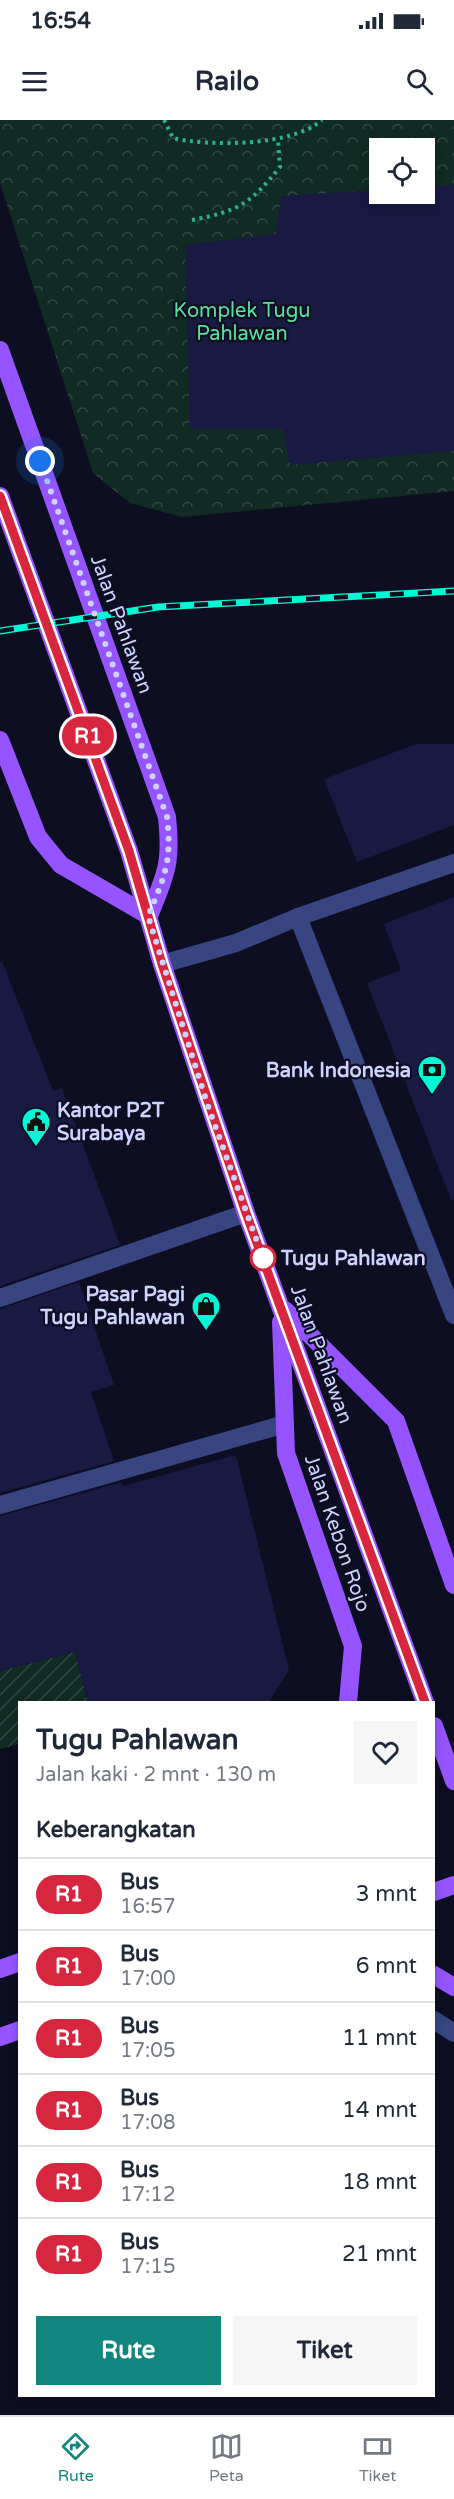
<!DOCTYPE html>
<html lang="id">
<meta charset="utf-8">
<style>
:root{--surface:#fff;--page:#f6f6f7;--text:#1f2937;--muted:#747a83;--line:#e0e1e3;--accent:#11867e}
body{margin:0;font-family:"Varela Round",sans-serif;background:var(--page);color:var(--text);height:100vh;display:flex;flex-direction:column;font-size:22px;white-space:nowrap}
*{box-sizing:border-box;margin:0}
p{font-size:20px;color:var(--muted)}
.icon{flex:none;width:33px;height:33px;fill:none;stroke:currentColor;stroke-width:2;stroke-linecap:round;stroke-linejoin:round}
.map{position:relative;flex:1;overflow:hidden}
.sheet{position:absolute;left:18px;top:1581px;width:417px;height:696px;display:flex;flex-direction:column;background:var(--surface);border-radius:0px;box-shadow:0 3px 9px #0003}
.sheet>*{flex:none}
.badge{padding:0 12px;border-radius:20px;font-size:21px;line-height:39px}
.tools{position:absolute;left:369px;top:18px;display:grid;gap:12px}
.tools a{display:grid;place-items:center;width:66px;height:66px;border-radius:0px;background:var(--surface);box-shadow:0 3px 9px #0003;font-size:30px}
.you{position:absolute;width:30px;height:30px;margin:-15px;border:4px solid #fff;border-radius:50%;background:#1a73e8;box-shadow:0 0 0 9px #1a73e833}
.map>.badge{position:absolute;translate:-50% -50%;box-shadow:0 0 0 3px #fff}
h2{padding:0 18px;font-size:22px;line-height:54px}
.round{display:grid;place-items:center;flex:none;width:63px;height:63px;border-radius:0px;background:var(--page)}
.head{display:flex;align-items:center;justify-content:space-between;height:102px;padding:0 18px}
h1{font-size:28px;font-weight:700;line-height:45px}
.primary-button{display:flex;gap:12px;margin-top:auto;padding:12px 18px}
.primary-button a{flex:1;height:69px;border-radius:0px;background:var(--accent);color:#fff;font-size:24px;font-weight:700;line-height:69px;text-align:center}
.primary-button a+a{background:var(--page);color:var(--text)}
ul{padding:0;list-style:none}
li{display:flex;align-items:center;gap:18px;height:72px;padding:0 18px;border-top:2px solid var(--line)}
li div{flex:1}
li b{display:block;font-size:22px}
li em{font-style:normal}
li .badge{min-width:66px;font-weight:700;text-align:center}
.status{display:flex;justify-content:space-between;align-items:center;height:42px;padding:0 30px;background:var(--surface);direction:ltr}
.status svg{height:16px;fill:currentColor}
header{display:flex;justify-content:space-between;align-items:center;height:78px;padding:0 18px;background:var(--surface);font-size:27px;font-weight:700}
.tabs{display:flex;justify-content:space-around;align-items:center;height:84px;border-top:2px solid var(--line);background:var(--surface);font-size:16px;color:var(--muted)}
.tabs a{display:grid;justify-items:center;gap:3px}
.tabs .current{color:var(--accent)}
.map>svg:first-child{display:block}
.park{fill:url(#park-crowns);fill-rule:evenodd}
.garden{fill:url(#garden-furrows)}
.building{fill:#181a42}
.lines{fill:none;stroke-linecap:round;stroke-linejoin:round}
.path{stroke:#2bb48b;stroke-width:4;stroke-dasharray:3 4.5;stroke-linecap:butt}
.minor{stroke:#374681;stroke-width:18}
.major{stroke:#9554ff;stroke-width:18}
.rail-casing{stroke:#00f8d4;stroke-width:7}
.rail{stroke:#0d0e21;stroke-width:4.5;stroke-dasharray:14;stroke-linecap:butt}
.line-casing{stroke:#fff;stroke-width:14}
.line{stroke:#d7263d;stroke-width:9}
.walk{stroke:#cdd3ff;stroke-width:6;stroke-dasharray:0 10.8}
.stop-dot{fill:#fff;stroke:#d7263d;stroke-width:3}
.labels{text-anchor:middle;stroke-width:4.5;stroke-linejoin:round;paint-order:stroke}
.park-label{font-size:20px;fill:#57e19d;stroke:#0d0e21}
.street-label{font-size:20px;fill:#cdd3ff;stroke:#0d0e21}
.poi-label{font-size:20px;font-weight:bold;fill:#cdd3ff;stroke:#0d0e21;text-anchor:end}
.stop-label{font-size:20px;font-weight:bold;fill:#cdd3ff;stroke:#0d0e21;text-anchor:start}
</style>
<div class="status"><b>16:54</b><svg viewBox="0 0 49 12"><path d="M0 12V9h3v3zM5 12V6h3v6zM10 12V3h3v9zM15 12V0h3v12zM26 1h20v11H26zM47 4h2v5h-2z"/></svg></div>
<header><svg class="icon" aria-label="menu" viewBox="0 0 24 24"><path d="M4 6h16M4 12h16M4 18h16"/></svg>Railo<svg class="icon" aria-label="search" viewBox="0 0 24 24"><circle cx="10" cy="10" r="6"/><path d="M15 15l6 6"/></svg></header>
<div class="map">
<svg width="454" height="2295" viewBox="0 0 454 2295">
<defs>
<pattern id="park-crowns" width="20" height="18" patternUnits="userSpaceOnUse" patternTransform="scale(1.5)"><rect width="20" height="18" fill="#102b23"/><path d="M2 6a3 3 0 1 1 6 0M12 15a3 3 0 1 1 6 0" fill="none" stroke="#324944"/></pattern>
<pattern id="garden-furrows" width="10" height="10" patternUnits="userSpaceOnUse" patternTransform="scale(1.5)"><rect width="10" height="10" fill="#102b23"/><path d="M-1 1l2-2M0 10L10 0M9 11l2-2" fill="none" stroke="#324944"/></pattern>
</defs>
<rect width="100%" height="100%" fill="#0d0e21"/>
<path class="park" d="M0,0H454V371L182,397L130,383L93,353L0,63ZM380,28H424V74H380Z"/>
<polygon class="garden" points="75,1532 88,1582 20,1582 19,1624 0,1629 0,1551"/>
<g class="building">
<polygon points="454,65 454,331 290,345 283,309 190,309 185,125 276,114 281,76 380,70 380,74 424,74 424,67"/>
<polygon points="416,624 454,624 454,705 357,742 324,659"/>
<polygon points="454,777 454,1080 451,1080 367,863 401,850 384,804"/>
<polygon points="2,841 53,971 62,968 120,1125 0,1166 0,842"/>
<polygon points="79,1162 114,1265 91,1272 114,1341 0,1373 0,1189"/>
<polygon points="236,1335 289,1550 269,1582 88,1582 75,1532 0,1551 0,1396 122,1362 123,1366"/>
</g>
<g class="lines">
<g class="path">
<path d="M164,0L173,18C210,27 293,26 322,0"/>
<path d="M192,100C239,91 250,84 280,47L278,20"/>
</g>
<g class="minor">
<polyline points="298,797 454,1195"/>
<polyline points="162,844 236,823 298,797 454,743"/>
<polyline points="0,1178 246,1093"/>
<polyline points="0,1385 285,1304"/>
<polyline points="434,1900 454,1913"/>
</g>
<g class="major">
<path d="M0,230L167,697C172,743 166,754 149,796"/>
<polyline points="0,376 129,731 162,844 246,1093 425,1582"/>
<polyline points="0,620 38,717 61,745 149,796"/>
<polyline points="285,1190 396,1301 454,1465"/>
<polyline points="281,1202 286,1333 353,1526 348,1582"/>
<polyline points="434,1606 454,1661"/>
<polyline points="434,1772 454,1765"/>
<polyline points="0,1849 20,1842"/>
<polyline points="434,1855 454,1867"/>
<polyline points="0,1917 20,1910"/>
</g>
<g class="rail-casing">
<polyline id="rail" points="0,511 158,487 454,471"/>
</g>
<use href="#rail" class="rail"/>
</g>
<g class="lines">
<g class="line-casing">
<polyline id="line" points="0,376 129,731 162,844 246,1093 425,1582"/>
</g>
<use href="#line" class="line"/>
<path class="walk" d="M40,341L167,697C172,741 165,756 148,796L208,986L263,1138"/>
</g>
<defs>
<g id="bank-pin" transform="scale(1.5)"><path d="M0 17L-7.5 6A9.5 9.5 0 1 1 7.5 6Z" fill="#00f8d4" stroke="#0d0e21"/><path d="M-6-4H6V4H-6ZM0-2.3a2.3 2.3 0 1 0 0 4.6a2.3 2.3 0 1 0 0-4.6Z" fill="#111"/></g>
<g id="civic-pin" transform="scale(1.5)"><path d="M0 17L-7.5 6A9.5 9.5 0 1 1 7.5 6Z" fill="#00f8d4" stroke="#0d0e21"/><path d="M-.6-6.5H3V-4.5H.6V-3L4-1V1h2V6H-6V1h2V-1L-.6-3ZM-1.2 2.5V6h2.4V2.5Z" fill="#111"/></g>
<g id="shop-pin" transform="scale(1.5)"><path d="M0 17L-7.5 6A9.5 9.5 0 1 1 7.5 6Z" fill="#00f8d4" stroke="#0d0e21"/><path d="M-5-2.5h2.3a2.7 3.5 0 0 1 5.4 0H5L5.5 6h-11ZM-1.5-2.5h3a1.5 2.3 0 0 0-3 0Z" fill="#111"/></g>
</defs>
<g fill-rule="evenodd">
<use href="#bank-pin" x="432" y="950"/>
<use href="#civic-pin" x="36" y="1002"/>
<use href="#shop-pin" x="206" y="1186"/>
</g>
<circle class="stop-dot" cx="263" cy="1138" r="12"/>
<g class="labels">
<g class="park-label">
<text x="242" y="197">Komplek Tugu<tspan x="242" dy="23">Pahlawan</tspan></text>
</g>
<g class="street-label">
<text transform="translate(122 504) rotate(70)" y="7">Jalan Pahlawan</text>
<text transform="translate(322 1234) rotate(70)" y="7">Jalan Pahlawan</text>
<text transform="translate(338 1413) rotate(71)" y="7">Jalan Kebon Rojo</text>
</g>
<g class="poi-label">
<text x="411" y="957">Bank Indonesia</text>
<text x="57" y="997" text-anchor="start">Kantor P2T<tspan x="57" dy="23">Surabaya</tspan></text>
<text x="185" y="1181">Pasar Pagi<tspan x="185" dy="23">Tugu Pahlawan</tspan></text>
</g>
<g class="stop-label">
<text x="281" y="1145">Tugu Pahlawan</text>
</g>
</g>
</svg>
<div class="tools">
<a><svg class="icon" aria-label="locate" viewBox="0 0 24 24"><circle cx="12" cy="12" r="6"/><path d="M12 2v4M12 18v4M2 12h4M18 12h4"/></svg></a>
</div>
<div class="you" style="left:40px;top:341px"></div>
<b class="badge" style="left:88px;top:616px;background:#d7263d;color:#fff">R1</b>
<section class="sheet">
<div class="head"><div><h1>Tugu Pahlawan</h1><p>Jalan kaki · 2 mnt · 130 m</p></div><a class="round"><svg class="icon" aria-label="heart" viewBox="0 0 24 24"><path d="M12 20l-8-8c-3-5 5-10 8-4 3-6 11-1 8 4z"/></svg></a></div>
<h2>Keberangkatan</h2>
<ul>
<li><span class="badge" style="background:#d7263d;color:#fff">R1</span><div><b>Bus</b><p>16:57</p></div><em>3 mnt</em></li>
<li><span class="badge" style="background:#d7263d;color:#fff">R1</span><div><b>Bus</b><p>17:00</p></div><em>6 mnt</em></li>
<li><span class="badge" style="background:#d7263d;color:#fff">R1</span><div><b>Bus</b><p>17:05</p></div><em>11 mnt</em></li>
<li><span class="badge" style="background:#d7263d;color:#fff">R1</span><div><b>Bus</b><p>17:08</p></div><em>14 mnt</em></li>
<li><span class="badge" style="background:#d7263d;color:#fff">R1</span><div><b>Bus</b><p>17:12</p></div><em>18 mnt</em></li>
<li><span class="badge" style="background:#d7263d;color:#fff">R1</span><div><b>Bus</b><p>17:15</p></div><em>21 mnt</em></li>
</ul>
<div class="primary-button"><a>Rute</a><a>Tiket</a></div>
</section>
</div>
<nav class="tabs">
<a class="current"><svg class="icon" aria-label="directions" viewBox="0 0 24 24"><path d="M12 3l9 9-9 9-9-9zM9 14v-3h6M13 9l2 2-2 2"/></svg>Rute</a>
<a><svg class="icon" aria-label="map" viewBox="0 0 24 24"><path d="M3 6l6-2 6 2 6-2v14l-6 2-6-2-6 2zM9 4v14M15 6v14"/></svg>Peta</a>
<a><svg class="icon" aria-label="tickets" viewBox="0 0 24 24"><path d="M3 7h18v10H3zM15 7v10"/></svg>Tiket</a>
</nav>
